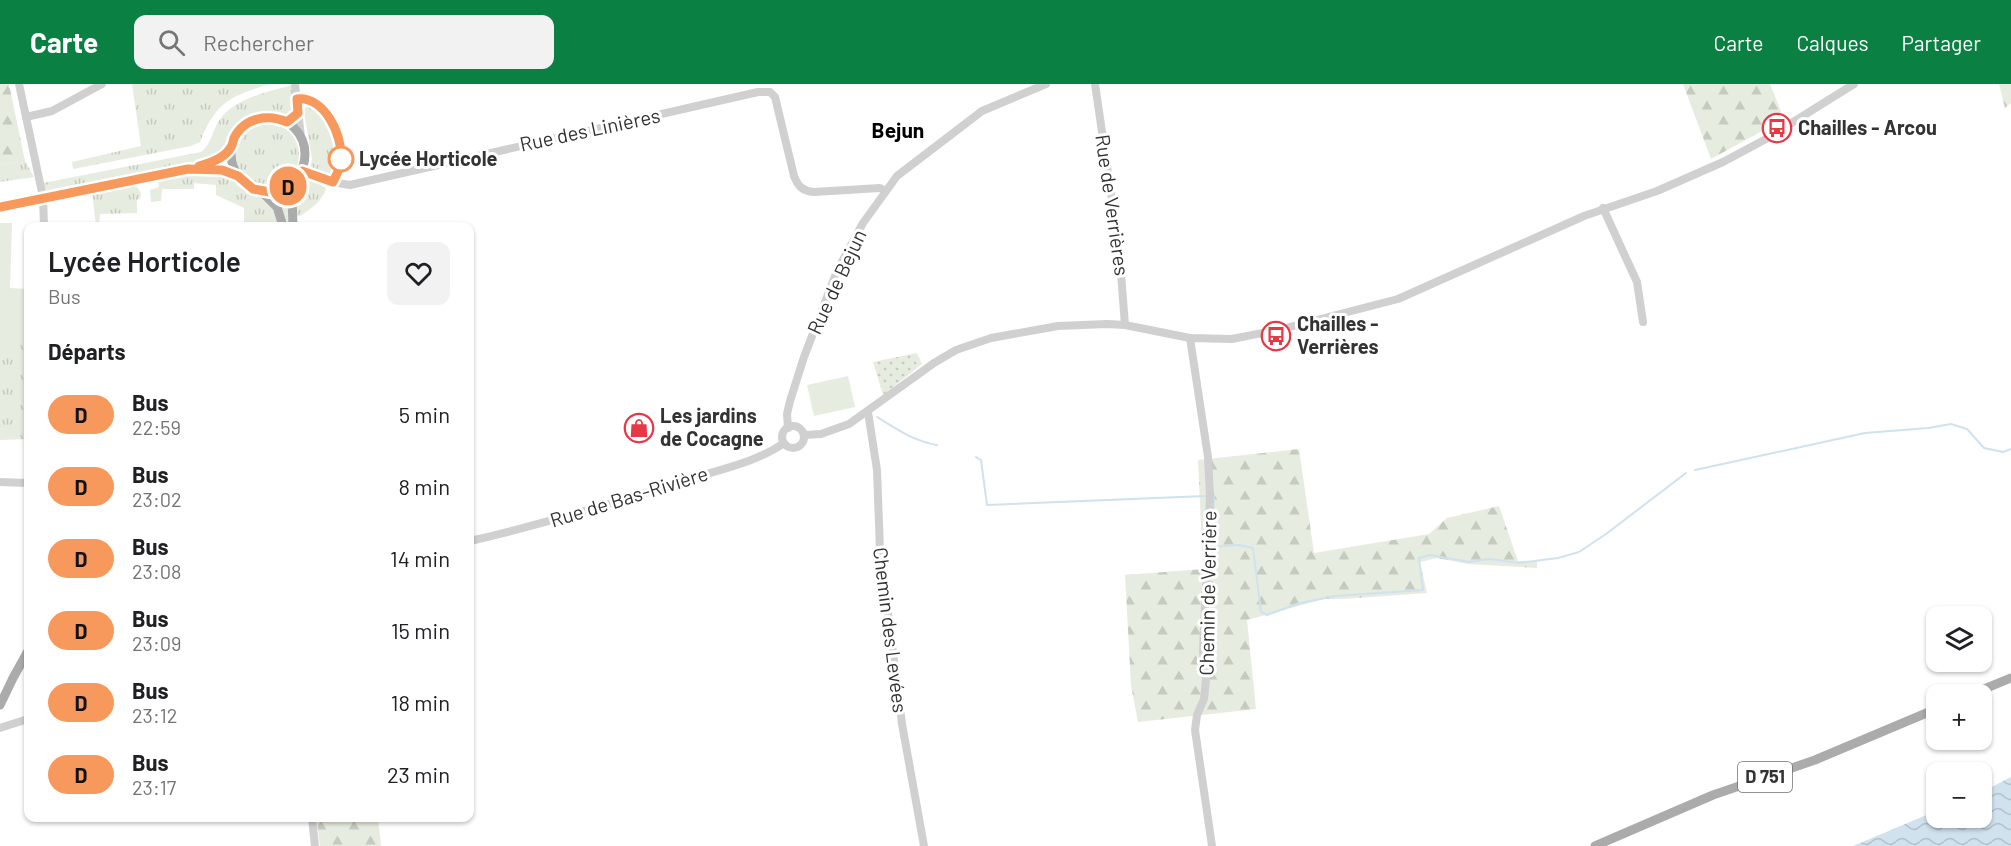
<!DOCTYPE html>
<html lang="fr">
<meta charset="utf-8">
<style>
:root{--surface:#fff;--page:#f2f2f2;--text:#202124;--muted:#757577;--accent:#0b8043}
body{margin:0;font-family:Barlow,sans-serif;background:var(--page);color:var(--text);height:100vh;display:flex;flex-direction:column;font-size:22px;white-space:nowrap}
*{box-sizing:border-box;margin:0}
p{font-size:20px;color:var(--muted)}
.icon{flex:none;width:33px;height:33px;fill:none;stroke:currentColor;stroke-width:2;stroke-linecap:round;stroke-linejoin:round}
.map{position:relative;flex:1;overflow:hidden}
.sheet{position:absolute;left:24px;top:138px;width:450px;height:600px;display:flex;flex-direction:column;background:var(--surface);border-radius:12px;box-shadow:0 2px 4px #0004}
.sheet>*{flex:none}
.badge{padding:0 12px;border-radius:20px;font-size:21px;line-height:39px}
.tools{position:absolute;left:1926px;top:522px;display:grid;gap:12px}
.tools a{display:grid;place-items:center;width:66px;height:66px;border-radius:12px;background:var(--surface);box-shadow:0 2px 4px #0004;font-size:30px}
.map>.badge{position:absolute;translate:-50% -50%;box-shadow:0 0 0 3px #fff}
h2{padding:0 24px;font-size:22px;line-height:54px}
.round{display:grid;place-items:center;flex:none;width:63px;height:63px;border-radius:12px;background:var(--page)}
.overview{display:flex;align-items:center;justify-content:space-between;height:102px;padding:0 24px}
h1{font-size:28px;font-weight:600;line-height:45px}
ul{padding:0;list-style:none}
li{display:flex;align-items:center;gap:18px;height:72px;padding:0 24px}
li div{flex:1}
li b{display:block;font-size:22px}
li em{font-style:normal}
li .badge{min-width:66px;font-weight:700;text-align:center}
header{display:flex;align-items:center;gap:36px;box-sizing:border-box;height:84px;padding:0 30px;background:var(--accent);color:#fff}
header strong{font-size:28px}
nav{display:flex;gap:33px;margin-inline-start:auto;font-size:21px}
.search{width:420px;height:54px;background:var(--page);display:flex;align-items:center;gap:15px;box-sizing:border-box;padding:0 21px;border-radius:12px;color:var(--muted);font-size:22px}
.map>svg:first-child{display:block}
.grass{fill:url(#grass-tufts)}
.forest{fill:url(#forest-firs)}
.park{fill:url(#park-dots)}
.garden{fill:#e6ecdf}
.water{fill:url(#water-waves)}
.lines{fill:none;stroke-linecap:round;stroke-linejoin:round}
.stream{stroke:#cfe2ee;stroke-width:2}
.minor{stroke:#d0d0d0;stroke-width:8}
.major{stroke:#ababab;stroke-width:9}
.line-casing{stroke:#fff;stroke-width:14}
.line{stroke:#f7995c;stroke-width:9}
.stop-dot{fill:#fff;stroke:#f7995c;stroke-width:3}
.labels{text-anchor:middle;stroke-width:6;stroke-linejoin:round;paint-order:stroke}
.shield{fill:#fff;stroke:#707070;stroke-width:1.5}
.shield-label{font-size:18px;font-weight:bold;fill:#333}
.poi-label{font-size:20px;font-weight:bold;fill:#333;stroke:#fff;text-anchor:start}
.street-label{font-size:20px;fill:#333;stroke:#fff}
.stop-label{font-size:20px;font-weight:bold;fill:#333;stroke:#fff;text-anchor:start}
.neighbourhood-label{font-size:21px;font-weight:bold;fill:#000;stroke:#fff}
</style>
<header>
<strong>Carte</strong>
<div class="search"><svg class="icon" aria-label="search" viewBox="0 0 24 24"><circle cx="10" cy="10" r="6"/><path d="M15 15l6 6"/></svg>Rechercher</div>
<nav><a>Carte</a><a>Calques</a><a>Partager</a></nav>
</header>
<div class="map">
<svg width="2011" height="762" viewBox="0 0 2011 762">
<defs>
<pattern id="grass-tufts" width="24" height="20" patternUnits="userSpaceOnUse" patternTransform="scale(1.5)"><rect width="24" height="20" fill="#e6ecdf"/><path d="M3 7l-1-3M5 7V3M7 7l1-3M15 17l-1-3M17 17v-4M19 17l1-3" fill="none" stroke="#c6cbc0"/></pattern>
<pattern id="forest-firs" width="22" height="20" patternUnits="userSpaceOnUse" patternTransform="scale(1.5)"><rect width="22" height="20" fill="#e6ecdf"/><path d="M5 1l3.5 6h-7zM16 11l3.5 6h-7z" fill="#c6cbc0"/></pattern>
<pattern id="park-dots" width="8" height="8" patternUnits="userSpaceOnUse" patternTransform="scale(1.5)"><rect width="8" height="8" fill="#e6ecdf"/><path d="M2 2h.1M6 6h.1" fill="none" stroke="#c6cbc0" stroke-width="1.8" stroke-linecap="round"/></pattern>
<pattern id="water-waves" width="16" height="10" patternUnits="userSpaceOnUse" patternTransform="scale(1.5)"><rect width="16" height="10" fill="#cfe2ee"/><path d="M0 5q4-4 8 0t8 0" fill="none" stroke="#b2c2cd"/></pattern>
</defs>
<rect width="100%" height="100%" fill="#fff"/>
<g class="grass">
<path d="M132,0H270C231,12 216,17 200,58L191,62L73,85L72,78L141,62Z"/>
<path d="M292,1L294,27L291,30H256L244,37L235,46L228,62L204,78L47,109L43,99L201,68C212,60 212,46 220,35C235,14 268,8 292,1Z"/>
<path d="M311,20C336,31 340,69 333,91L328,94L313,89L310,85L312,75L304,28L305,24Z"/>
<circle cx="267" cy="71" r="32"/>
<polygon points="25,77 34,93 0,98 0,81"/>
<polygon points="199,88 220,89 232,93 237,101 249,110 261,112 271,121 280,142 244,142 244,124 216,111 216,101 194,99 194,105 162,105 161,117 151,118 150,106 159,103 158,96"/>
<path d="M306,96C313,95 321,99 326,105C322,117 311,125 300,132L295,131C295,117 294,104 306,96Z"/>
<polygon points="130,101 136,102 141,109 140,115 137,116 137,129 100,130 99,142 96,142 92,108"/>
<polygon points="288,110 290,142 287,142 281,123 276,116"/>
<polygon points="0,257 28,257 28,355 0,356"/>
</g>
<g class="forest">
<polygon points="0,0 9,0 25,77 0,81"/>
<polygon points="1683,0 1770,0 1784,35 1711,75"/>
<polygon points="1999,0 2011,0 2011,19 2005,24"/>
<polygon points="1299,365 1314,469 1429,450 1447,434 1499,422 1518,477 1537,477 1537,484 1468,480 1437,474 1420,478 1427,509 1344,515 1324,515 1247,536 1256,625 1138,638 1131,601 1125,491 1203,485 1198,376"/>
<polygon points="330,734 378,734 381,762 320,762 317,739"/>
</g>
<polygon class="park" points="917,269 922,280 883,311 873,278"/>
<g class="garden">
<polygon points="0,139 12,139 10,204 28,205 28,257 0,257"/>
<polygon points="848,292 855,323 814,332 807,301"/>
</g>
<polygon class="water" points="2011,693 2011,762 1853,762 1936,727 1936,734 1982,734 1982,708"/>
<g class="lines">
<g class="stream">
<path d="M877,333C896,345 914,357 937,361"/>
<polyline points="976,373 981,376 987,421 1205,412"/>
<polyline points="1695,386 1865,349 1928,344 1951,340 1967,345 1984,364 2003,368 2011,365"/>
<polyline points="1214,411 1212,463 1239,461 1253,464 1261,528 1267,531 1300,519 1335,512 1423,506 1419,474 1430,471 1469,478 1489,475 1519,479 1558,474 1579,468 1606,450 1686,389"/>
</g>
<g class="minor">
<polyline points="19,0 43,113 44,142"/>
<polyline points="295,0 301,53"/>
<polyline points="1095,0 1119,164 1125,241"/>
<polyline points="26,33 52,27 102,0"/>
<polyline points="287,38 298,29"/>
<path d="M302,87L332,98L350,101L758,8H770L775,13L794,92C798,102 802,107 814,108L880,104L886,107"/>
<polyline points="1603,124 1637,198 1643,238"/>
<polyline points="1190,254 1208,373 1210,412 1203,567 1206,595 1204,615 1197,631 1195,646 1212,762"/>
<polyline points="868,328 877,386 880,466 902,640 924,762"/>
<circle cx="793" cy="353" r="11"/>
<polyline points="788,344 787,330 790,317 804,273 837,187 863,139 897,92 982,27 1046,0"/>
<polyline points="804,351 821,350 849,340 934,279 956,266 991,254 1058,242 1107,240 1125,241 1190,254 1232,255 1282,245 1398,215 1584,132 1657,107 1723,78 1766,55 1854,0"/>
<polyline points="0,398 28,399"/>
<path d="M470,457C544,440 617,418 690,395C721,385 757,378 784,359"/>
<polyline points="0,644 28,635"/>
<polyline points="312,734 315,762"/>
</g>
<g class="major">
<circle cx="268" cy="70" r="37"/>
<polyline points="202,85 222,86 238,92"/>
<polyline points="261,107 277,123 283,142"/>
<path d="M0,122L188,85C207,80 217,77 231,63"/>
<polyline points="293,142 292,114 295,97"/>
<polyline points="1972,610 2011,594"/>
<polyline points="0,621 13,594 28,567"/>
<polyline points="1595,762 1713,711 1815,676 1936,625"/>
</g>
</g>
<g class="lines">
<g class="line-casing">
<path id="line" d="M0,123L188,85L222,86L238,92L253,105L270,108L288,102L295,97L302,87L333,98C336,92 341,83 341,76C343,52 325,12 297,15L298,29L287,38C268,30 245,33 234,54C233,57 233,60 231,63C225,74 211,79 199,82"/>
</g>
<use href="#line" class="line"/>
</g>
<defs>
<g id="bus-ring" transform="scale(1.5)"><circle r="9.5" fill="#fff" stroke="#e63946" stroke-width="1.5"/><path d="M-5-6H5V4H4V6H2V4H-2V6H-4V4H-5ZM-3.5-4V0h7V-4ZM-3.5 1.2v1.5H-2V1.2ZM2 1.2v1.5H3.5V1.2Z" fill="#e63946"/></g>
<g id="shop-ring" transform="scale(1.5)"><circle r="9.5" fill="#fff" stroke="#e63946" stroke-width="1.5"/><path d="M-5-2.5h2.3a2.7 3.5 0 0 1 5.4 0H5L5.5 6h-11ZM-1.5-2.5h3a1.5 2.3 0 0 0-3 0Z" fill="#e63946"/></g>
</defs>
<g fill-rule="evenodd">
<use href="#bus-ring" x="1777" y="44"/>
<use href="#bus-ring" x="1276" y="252"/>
<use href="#shop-ring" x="639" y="344"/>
</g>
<circle class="stop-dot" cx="341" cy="75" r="12"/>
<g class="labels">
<rect class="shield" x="1738" y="678" width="54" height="30" rx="4.5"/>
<g class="shield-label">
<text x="1765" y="699">D 751</text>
</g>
<g class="poi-label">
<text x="1798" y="51">Chailles - Arcou</text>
<text x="1297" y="247">Chailles -<tspan x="1297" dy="23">Verrières</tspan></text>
<text x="660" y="339">Les jardins<tspan x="660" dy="23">de Cocagne</tspan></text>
</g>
<g class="street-label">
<text transform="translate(590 46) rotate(-12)" y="7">Rue des Linières</text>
<text transform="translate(1112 121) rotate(82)" y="7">Rue de Verrières</text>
<text transform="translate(837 198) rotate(-65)" y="7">Rue de Bejun</text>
<text transform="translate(629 413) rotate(-17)" y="7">Rue de Bas-Rivière</text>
<text transform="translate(1208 509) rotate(-89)" y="7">Chemin de Verrière</text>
<text transform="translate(890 546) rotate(83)" y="7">Chemin des Levées</text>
</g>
<g class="stop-label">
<text x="359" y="82">Lycée Horticole</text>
</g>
<g class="neighbourhood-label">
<text x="898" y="54">Bejun</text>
</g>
</g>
</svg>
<div class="tools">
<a><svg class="icon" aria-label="layers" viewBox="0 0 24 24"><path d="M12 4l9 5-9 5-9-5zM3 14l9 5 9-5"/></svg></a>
<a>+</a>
<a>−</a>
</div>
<b class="badge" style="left:288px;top:102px;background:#f7995c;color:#111">D</b>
<section class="sheet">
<div class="overview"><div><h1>Lycée Horticole</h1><p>Bus</p></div><a class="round"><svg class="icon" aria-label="heart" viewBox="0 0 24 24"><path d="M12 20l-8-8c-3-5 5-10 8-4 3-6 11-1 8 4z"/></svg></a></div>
<h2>Départs</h2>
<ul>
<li><span class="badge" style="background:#f7995c;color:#111">D</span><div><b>Bus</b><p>22:59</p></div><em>5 min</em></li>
<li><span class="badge" style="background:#f7995c;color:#111">D</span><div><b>Bus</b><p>23:02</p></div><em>8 min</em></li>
<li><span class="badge" style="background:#f7995c;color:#111">D</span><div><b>Bus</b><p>23:08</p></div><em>14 min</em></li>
<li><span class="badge" style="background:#f7995c;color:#111">D</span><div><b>Bus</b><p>23:09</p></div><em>15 min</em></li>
<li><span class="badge" style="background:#f7995c;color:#111">D</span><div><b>Bus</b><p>23:12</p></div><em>18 min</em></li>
<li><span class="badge" style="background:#f7995c;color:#111">D</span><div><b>Bus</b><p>23:17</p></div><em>23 min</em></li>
</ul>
</section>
</div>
